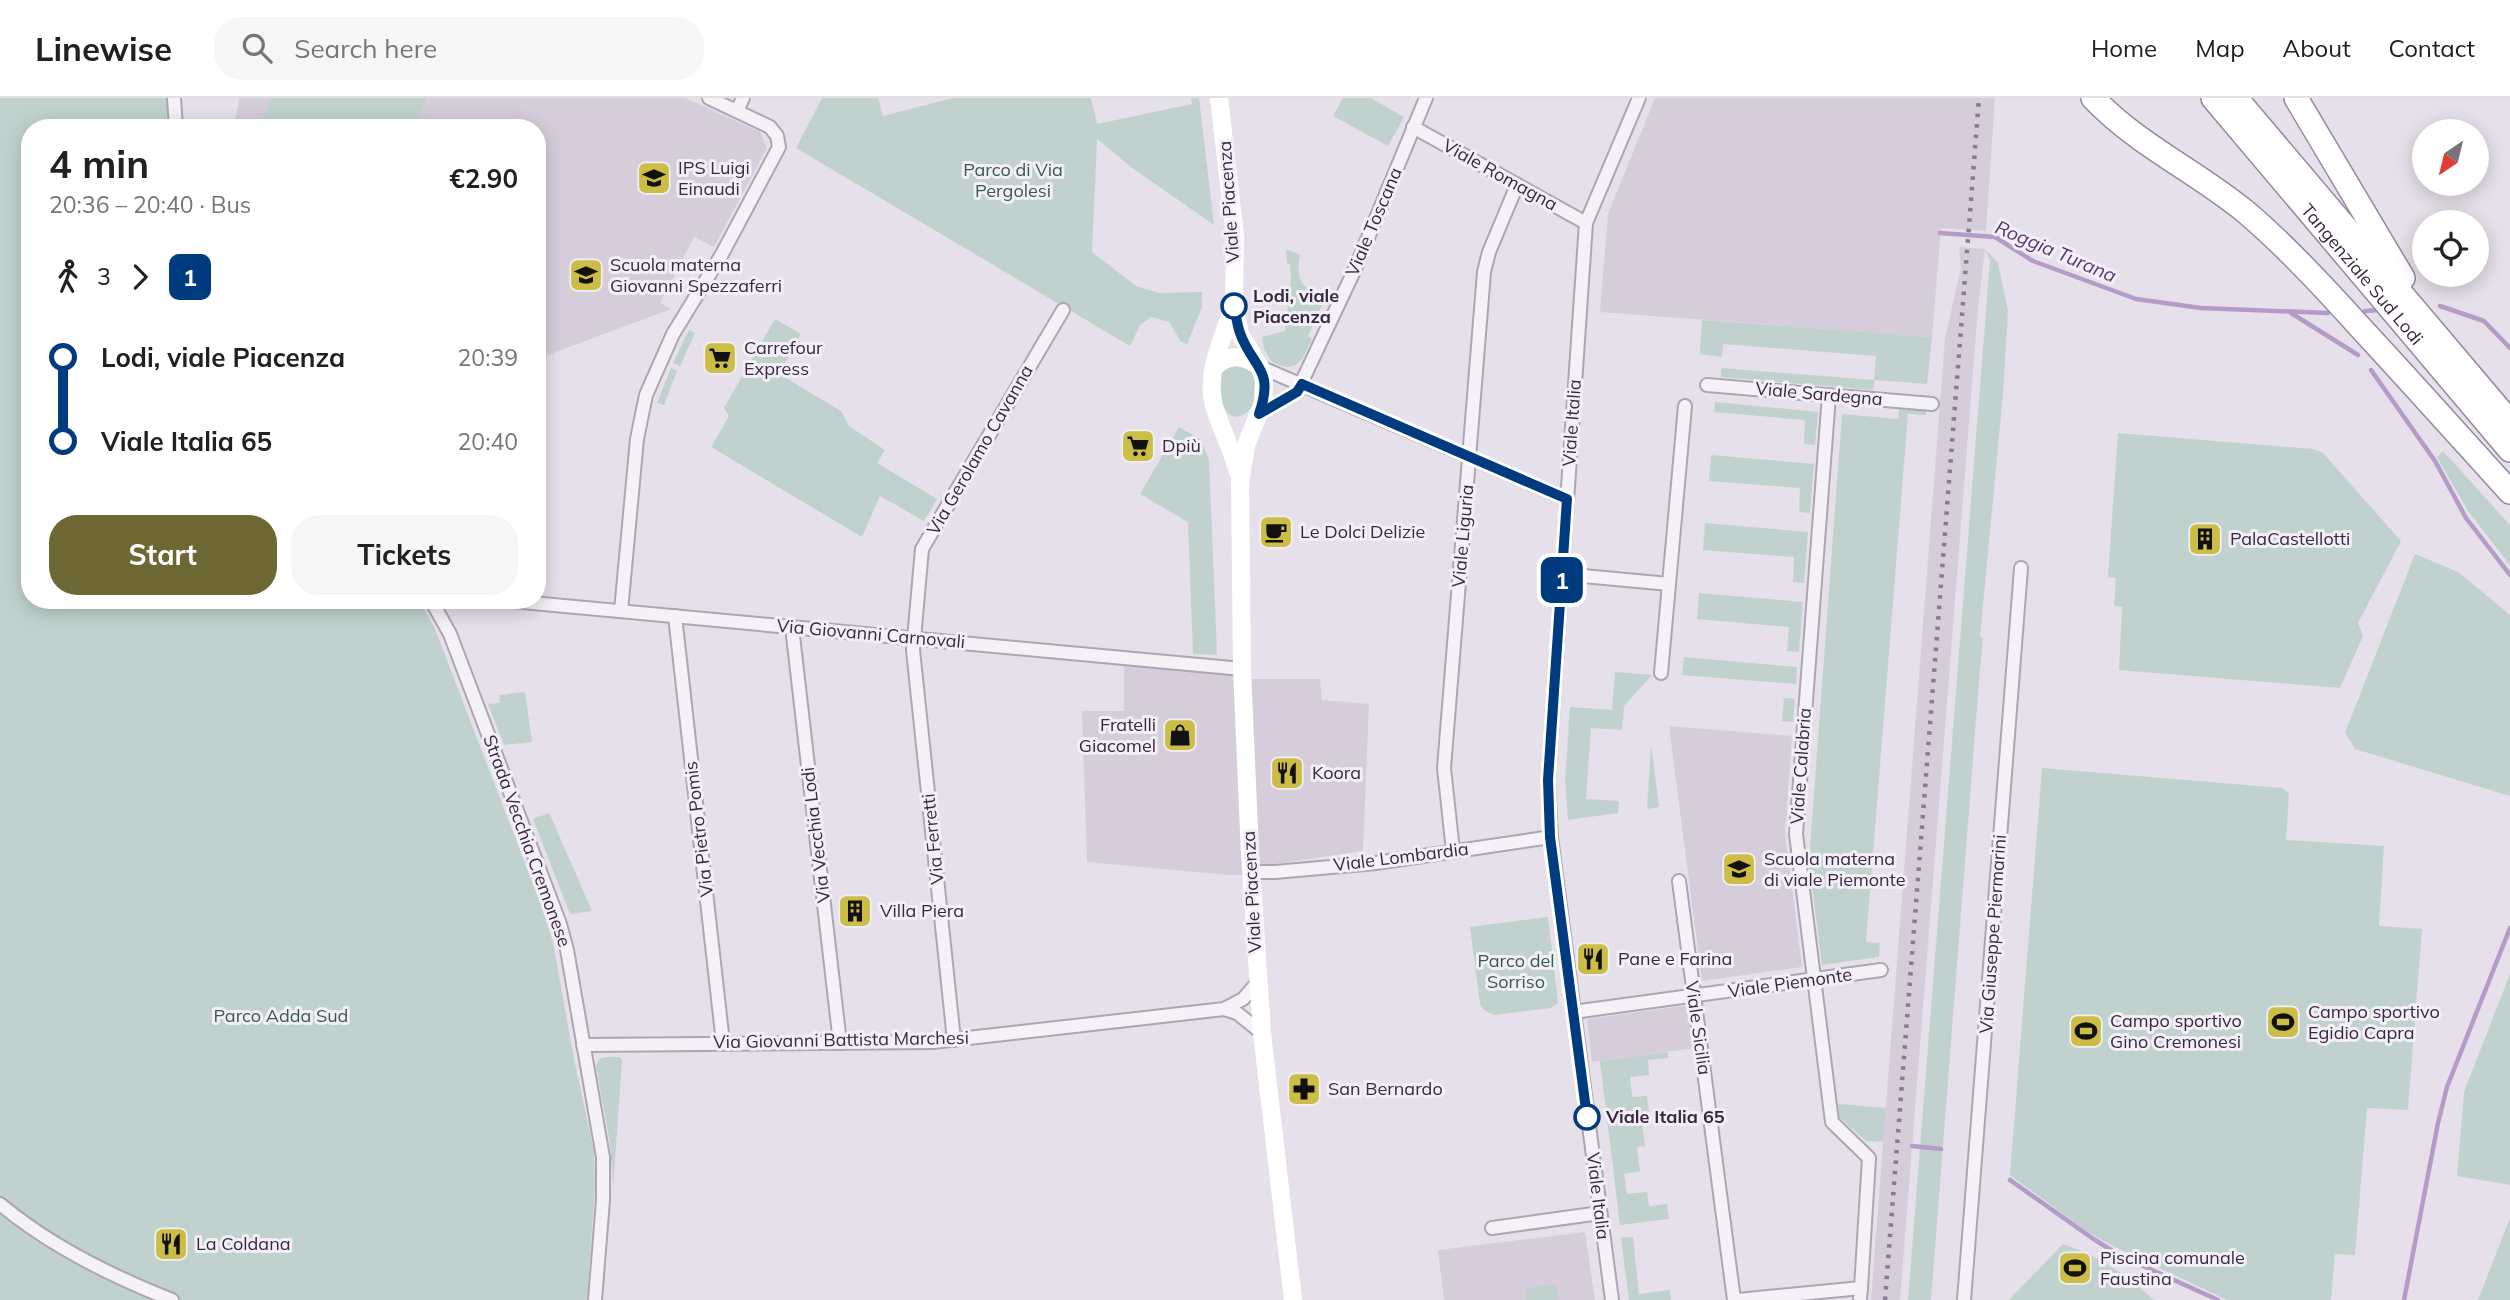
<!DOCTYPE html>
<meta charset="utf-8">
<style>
:root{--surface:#fff;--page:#f6f6f6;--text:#202124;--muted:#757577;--line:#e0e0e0;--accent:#6d6733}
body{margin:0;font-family:Mulish,sans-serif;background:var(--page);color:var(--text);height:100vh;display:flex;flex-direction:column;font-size:26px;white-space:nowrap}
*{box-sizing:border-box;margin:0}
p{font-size:23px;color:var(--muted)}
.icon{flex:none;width:38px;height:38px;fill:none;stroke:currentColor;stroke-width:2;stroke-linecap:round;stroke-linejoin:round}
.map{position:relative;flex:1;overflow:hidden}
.panel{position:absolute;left:21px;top:21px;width:525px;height:490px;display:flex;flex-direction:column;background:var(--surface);border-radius:28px;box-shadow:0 4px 18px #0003}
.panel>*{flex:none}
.badge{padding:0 14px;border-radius:10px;font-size:24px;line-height:46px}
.needle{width:46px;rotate:215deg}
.controls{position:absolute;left:2412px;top:21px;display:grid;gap:14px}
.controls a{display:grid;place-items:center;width:77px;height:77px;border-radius:50%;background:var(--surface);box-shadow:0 4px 18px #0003;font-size:35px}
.map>.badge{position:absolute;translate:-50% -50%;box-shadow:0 0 0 4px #fff}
.legs{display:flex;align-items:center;gap:10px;height:77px;padding:0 28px;font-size:23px}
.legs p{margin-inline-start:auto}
.summary{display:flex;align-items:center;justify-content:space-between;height:119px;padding:0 28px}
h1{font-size:38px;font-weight:700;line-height:52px}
.cta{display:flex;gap:14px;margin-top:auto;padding:14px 28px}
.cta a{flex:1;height:80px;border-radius:28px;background:var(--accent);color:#fff;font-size:28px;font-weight:700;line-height:80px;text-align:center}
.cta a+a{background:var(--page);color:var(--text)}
ul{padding:0 28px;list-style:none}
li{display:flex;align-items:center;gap:24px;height:84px;font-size:26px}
li i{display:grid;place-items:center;width:10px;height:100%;margin:0 9px;background:currentColor}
li i::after{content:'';width:18px;height:18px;margin:-9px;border:5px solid;border-radius:50%;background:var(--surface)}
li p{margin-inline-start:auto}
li:first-child i{background:linear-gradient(#0000 50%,currentColor 0)}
li:last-child i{background:linear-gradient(currentColor 50%,#0000 0)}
header{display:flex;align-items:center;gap:42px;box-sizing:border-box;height:98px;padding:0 35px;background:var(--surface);border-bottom:2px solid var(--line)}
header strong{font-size:33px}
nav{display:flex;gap:38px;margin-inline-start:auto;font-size:24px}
.search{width:490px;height:63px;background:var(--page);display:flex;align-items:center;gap:18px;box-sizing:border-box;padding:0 24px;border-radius:28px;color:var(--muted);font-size:26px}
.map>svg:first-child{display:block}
.built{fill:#d5ceda}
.green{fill:#c1d2ce}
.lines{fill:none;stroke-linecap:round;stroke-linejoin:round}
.stream{stroke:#b49bc8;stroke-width:4.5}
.street-casing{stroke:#aea5b3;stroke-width:16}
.highway-casing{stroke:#96879f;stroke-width:26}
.street{stroke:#f5f2f7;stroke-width:12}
.secondary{stroke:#fff;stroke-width:18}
.highway{stroke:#fff;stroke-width:23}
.rail{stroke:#897992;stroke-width:4.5;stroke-dasharray:3.5 7;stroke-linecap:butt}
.line-1-casing{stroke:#fff;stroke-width:16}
.line-1{stroke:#003b80;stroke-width:10}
.stop-1-dot{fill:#fff;stroke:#003b80;stroke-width:3.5}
.labels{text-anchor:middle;stroke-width:6;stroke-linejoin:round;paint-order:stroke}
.poi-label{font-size:18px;fill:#382840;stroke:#f3eff6;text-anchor:start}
.park-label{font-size:18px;fill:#365b55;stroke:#f3eff6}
.street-label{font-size:18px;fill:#382840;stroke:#f3eff6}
.stop-label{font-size:18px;font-weight:bold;fill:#382840;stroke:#f3eff6;text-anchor:start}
.water-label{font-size:19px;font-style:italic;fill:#593373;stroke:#f3eff6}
</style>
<header>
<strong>Linewise</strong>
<div class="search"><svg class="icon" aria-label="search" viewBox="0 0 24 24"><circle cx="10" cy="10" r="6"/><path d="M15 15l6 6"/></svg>Search here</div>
<nav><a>Home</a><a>Map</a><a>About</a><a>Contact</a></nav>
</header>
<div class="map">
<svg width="2510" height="1202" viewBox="0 0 2510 1202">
<rect width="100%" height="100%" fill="#e5e0e9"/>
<g class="built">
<polygon points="241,0 685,0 760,34 767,50 714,149 694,139 660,205 671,211 537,261 537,30 234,30 239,2"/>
<polygon points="1655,0 1995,0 1986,133 1941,130 1932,239 1600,214 1608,116"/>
<polygon points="1959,149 1985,151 1978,210 1900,1202 1871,1202 1945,241 1961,169"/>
<polygon points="1124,560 1241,571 1242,581 1320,581 1322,602 1369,606 1363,753 1249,770 1249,777 1228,777 1087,764 1082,613 1124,613"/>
<polygon points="1669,628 1792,638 1785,735 1802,869 1702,883"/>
<polygon points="1690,907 1695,950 1592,964 1587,921"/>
<polygon points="1585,1134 1595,1202 1444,1202 1438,1152"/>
</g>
<g class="green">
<polygon points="0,0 174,0 171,30 30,30 30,502 419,502 435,531 541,807 553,844 574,961 594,1053 595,1088 587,1202 0,1202"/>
<polygon points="272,0 427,0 413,30 259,30"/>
<polygon points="822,0 878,0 883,18 953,0 1091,0 1097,26 1192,6 1191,0 1199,0 1214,127 1131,69 1097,41 1092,154 1136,188 1159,195 1202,194 1202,209 1187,246 1181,244 1169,224 1151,219 1140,227 1130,248 796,50"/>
<polygon points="1343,0 1371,0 1404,19 1388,48 1333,18"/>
<path d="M1286,151L1300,157C1295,184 1303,190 1325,201L1308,238L1312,241C1302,262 1297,278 1271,263L1264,251L1262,239L1285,233L1291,181L1290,166L1287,165Z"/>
<polygon points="1985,151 1998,165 2008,213 2003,296 1980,539 1983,540 1980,571 1931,1202 1908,1202 1990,162"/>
<polygon points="775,221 801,236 779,276 841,313 849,328 885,352 877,365 937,401 924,423 880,398 862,439 711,349 729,318 724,310"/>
<polygon points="1702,222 1932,239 1927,286 1875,282 1873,292 1721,279 1721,270 1874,282 1876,258 1723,246 1722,259 1700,256"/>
<polygon points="689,232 695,235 680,268 673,265"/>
<path d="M1234,265L1252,274L1256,285L1254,307C1227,339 1215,298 1222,274Z"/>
<polygon points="671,270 677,273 664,307 657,305"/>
<polygon points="1715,304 1818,314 1815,347 1804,346 1805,322 1714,314"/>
<polygon points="1899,311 1926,313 1926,317 1908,316 1866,844 1880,845 1879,859 1822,867 1809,763 1842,316 1898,321"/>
<polygon points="1179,329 1200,341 1209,361 1217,557 1193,556 1188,424 1140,396"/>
<polygon points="2118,335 2313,351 2323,355 2401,443 2358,525 2363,538 2340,590 2119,572 2122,509 2114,508 2116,480 2108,479"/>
<polygon points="2443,353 2510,427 2510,467 2468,413 2437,359"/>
<polygon points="1711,357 1814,366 1810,415 1799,414 1800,390 1709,383"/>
<polygon points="1705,425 1808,434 1804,485 1793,484 1794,459 1703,452"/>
<polygon points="2415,456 2458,474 2510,517 2510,698 2355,651 2345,635"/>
<polygon points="1699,495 1803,504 1799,554 1787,553 1789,529 1697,521"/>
<polygon points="1684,559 1797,569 1796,586 1682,577"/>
<polygon points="1615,574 1652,577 1624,608 1622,632 1591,630 1586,701 1619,703 1618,715 1568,722 1565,682 1570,609 1612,612"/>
<polygon points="525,594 532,644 504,647 488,606 500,605 499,597"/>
<polygon points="1784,600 1795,601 1793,624 1782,623"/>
<polygon points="1651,646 1659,709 1647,711"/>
<polygon points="2042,670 2282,690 2289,695 2286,742 2384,748 2379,828 2422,831 2408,1012 2367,1010 2355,1157 2335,1156 2331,1202 2227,1202 2115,1149 2089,1135 2010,1077"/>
<polygon points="549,715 551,719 592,813 570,816 533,721"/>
<polygon points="1548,819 1558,905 1551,910 1494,917 1484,912 1480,906 1470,829"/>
<polygon points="2510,876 2510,1087 2457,1078 2464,994"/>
<polygon points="1668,954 1668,960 1648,962 1649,977 1630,979 1632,999 1647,998 1650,1022 1642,1023 1645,1048 1637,1049 1640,1073 1624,1076 1627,1096 1647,1094 1649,1108 1667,1106 1669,1121 1620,1127 1600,963"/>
<polygon points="605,959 620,959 622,962 613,1090 610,1045 596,968 599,961"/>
<polygon points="1838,1006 1886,1010 1883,1044 1866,1043 1839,1019"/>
<polygon points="2510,1120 2510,1202 2478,1202"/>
<polygon points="1633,1139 1639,1196 1670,1192 1671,1202 1629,1202 1621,1140"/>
<path d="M2063,1146C2096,1156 2128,1178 2154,1202H2009Z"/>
<polygon points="1556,1187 1558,1202 1527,1202 1526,1190"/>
</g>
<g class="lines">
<g class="stream">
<polyline points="1940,135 1995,139 2033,163 2136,201 2201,210 2328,215"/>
<polyline points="2440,208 2484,223 2510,250"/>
<polyline points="2365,213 2379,212"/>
<polyline points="2291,215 2358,257"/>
<polyline points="2371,272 2435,363 2466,420 2510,477"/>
<polyline points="1912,1048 1941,1051"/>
<polyline points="2010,1082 2092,1140 2119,1157 2218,1202"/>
<polyline points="2404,1202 2438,1025 2447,989 2510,830"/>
</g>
<g class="street-casing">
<g id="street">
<polyline points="174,0 176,30"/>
<polyline points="737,13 743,0"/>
<polyline points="1413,29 1586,125"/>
<polyline points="1260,269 1567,401"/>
<polyline points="1707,287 1932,306"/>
<polyline points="1829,297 1796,736 1832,1024 1869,1060 1861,1190"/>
<polyline points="1259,316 1297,294 1355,171 1426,0"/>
<polyline points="1562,476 1669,486"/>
<polyline points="431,502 450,536 560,826 567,852 603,1059 603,1102 595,1202"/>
<polyline points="500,502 1242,571"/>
<polyline points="621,513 637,341 646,297 673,236 722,156 779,49 777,38 770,29 709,0"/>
<polyline points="675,518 723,945"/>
<polyline points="792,529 840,945"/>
<polyline points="1661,575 1685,308"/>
<polyline points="1453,753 1444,670 1484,174 1489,154 1517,87"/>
<polyline points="1251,774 1275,774 1376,765 1551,739"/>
<polyline points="1679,783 1734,1202"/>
<polyline points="1224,911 1237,915 1262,935"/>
<polyline points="1573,914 1881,872"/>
<polyline points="954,942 913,552 922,451 1063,212"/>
<polyline points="583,947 933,944 1224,911 1243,901 1258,884"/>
<path d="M0,1106C50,1148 111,1178 172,1202"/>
<polyline points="1492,1130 1600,1115"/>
<polyline points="1612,1202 1551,739 1548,682 1586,125 1639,0"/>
<polyline points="1738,1202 1861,1190 1860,1202"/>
<polyline points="1964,1202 2021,470"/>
</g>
</g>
<g class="highway-casing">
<g id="highway">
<path d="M2093,0C2139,48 2196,73 2247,115C2287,149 2324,189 2359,228C2410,283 2460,339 2510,394"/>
<path id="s1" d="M2213,0L2510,352"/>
<polyline points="2236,0 2510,324"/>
<polyline points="2296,0 2403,180"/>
</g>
</g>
<use href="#street" class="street"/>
<g class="secondary">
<polyline points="1219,0 1235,138 1234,208 1240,236 1260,269 1264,283 1263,305 1246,347 1240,385 1242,571 1250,755 1262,935 1293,1202"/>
<path d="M1234,208C1223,239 1205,275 1214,308C1221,331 1232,351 1238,374"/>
<path d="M1214,270C1229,255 1243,257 1260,269"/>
</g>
<use href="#highway" class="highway"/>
<polyline class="rail" points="1885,1202 1979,0"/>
</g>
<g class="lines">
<g class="line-1-casing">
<path id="line-1" d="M1234,208C1236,217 1237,227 1240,235C1253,271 1275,270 1259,316L1297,294L1302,286L1567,401L1548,682L1550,739L1587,1019"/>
</g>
<use href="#line-1" class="line-1"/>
</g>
<defs>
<g id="university-square" transform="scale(1.75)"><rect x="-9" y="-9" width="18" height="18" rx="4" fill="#ccbd46" stroke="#f3eff6"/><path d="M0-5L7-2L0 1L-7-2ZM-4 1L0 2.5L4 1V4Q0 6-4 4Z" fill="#111"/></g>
<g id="school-square" transform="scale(1.75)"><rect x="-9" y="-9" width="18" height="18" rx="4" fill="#ccbd46" stroke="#f3eff6"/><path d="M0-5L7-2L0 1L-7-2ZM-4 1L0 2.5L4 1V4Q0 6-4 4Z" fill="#111"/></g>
<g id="supermarket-square" transform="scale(1.75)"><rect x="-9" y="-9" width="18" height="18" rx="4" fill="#ccbd46" stroke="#f3eff6"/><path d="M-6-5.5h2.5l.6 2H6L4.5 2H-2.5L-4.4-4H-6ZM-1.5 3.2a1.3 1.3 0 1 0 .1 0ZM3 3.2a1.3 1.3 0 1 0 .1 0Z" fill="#111"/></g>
<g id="cafe-square" transform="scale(1.75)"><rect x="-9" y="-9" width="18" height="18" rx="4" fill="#ccbd46" stroke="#f3eff6"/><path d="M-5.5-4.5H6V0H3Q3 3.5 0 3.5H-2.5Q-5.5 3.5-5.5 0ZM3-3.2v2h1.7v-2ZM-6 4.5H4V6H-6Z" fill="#111"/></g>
<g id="building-square" transform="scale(1.75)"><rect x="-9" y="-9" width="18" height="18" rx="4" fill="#ccbd46" stroke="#f3eff6"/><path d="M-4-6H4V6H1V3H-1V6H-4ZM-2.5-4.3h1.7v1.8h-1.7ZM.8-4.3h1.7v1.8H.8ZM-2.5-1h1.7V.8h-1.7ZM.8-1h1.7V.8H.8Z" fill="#111"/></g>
<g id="shop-square" transform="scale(1.75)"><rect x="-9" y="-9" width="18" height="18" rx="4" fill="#ccbd46" stroke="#f3eff6"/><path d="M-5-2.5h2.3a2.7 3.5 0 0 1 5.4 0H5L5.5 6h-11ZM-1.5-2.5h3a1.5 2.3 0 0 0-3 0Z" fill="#111"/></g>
<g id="restaurant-square" transform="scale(1.75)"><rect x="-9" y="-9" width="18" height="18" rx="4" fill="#ccbd46" stroke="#f3eff6"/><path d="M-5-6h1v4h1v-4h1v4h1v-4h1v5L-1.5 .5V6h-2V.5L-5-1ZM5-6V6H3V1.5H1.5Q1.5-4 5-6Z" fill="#111"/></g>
<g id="stadium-square" transform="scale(1.75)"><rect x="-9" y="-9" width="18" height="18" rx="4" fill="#ccbd46" stroke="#f3eff6"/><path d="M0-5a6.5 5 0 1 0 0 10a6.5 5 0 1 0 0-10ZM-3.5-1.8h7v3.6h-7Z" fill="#111"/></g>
<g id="pharmacy-square" transform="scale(1.75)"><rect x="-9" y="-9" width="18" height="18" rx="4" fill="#ccbd46" stroke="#f3eff6"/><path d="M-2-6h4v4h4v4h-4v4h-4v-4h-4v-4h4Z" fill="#111"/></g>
</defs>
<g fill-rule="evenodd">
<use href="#university-square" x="654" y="80"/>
<use href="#school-square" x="586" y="177"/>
<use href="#supermarket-square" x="720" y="260"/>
<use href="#supermarket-square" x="1138" y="348"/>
<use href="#cafe-square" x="1276" y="434"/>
<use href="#building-square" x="2205" y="441"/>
<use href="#shop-square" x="1180" y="637"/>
<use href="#restaurant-square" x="1287" y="675"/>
<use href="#school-square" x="1739" y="771"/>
<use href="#building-square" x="855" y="813"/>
<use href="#restaurant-square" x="1593" y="861"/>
<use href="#stadium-square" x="2283" y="924"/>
<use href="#stadium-square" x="2086" y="933"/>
<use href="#pharmacy-square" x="1304" y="991"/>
<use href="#restaurant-square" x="171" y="1146"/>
<use href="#stadium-square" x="2075" y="1170"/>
</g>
<g class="stop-1-dot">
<circle cx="1234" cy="208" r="12"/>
<circle cx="1587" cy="1019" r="12"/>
</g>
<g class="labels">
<g class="poi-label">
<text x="678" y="76">IPS Luigi<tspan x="678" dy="21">Einaudi</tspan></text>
<text x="610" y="173">Scuola materna<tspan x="610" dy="21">Giovanni Spezzaferri</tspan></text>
<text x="744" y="256">Carrefour<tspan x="744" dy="21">Express</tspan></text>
<text x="1162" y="354">Dpiù</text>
<text x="1300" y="440">Le Dolci Delizie</text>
<text x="2230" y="447">PalaCastellotti</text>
<text x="1156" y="633" text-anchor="end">Fratelli<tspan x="1156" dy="21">Giacomel</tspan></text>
<text x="1312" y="681">Koora</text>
<text x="1764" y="767">Scuola materna<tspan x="1764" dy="21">di viale Piemonte</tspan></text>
<text x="880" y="819">Villa Piera</text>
<text x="1618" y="867">Pane e Farina</text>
<text x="2308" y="920">Campo sportivo<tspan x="2308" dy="21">Egidio Capra</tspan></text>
<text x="2110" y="929">Campo sportivo<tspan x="2110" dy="21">Gino Cremonesi</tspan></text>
<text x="1328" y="997">San Bernardo</text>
<text x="196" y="1152">La Coldana</text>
<text x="2100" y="1166">Piscina comunale<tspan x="2100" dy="21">Faustina</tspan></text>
</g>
<g class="park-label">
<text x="1013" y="78">Parco di Via<tspan x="1013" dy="21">Pergolesi</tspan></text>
<text x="1516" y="869">Parco del<tspan x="1516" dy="21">Sorriso</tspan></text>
<text x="281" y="924">Parco Adda Sud</text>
</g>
<g class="street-label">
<text transform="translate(1500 77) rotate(29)" y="6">Viale Romagna</text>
<text transform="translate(1229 104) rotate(-94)" y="6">Viale Piacenza</text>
<text transform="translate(1374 124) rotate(-67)" y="6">Viale Toscana</text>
<text dy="6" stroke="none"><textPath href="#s1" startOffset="231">Tangenziale Sud Lodi</textPath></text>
<text transform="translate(1819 296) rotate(5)" y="6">Viale Sardegna</text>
<text transform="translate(1572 325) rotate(-86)" y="6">Viale Italia</text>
<text transform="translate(980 352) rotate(-60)" y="6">Via Gerolamo Cavanna</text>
<text transform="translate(1463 438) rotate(-85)" y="6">Viale Liguria</text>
<text transform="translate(871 536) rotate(5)" y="6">Via Giovanni Carnovali</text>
<text transform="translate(1801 668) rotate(-86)" y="6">Viale Calabria</text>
<text transform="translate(699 731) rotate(-97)" y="6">Via Pietro Pomis</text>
<text transform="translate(816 737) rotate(-97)" y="6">Via Vecchia Lodi</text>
<text transform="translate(933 741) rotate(-96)" y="6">Via Ferretti</text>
<text transform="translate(527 743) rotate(70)" y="6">Strada Vecchia Cremonese</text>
<text transform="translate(1401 759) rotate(-7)" y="6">Viale Lombardia</text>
<text transform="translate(1252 794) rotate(-93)" y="6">Viale Piacenza</text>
<text transform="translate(1993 836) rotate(-86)" y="6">Via Giuseppe Piermarini</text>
<text transform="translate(1790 885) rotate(-8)" y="6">Viale Piemonte</text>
<text transform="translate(1698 930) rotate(82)" y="6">Viale Sicilia</text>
<text transform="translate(841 942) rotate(-1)" y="6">Via Giovanni Battista Marchesi</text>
<text transform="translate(1598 1098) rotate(83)" y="6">Viale Italia</text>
</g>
<g class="stop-label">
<text x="1253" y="204">Lodi, viale<tspan x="1253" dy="21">Piacenza</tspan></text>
<text x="1606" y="1025">Viale Italia 65</text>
</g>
<g class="water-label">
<text transform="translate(2056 153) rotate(23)" y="7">Roggia Turana</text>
</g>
</g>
</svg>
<div class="controls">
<a><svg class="needle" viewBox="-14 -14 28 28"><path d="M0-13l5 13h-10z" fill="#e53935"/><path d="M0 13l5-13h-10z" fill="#757577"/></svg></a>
<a><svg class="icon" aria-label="locate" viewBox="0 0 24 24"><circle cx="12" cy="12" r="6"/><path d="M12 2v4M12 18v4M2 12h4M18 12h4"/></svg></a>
</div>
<b class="badge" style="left:1562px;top:482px;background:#003b80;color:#fff">1</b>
<section class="panel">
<div class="summary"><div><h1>4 min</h1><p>20:36 – 20:40 · Bus</p></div><b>€2.90</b></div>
<div class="legs"><svg class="icon" aria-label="walk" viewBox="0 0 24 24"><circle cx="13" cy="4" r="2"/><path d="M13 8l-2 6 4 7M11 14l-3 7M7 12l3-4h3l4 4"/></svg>3<svg class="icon" aria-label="forward" viewBox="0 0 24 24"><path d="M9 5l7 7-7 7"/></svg><b class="badge" style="background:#003b80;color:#fff">1</b></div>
<ul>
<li><i style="color:#003b80"></i><b>Lodi, viale Piacenza</b><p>20:39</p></li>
<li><i style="color:#003b80"></i><b>Viale Italia 65</b><p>20:40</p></li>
</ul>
<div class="cta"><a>Start</a><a>Tickets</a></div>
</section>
</div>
